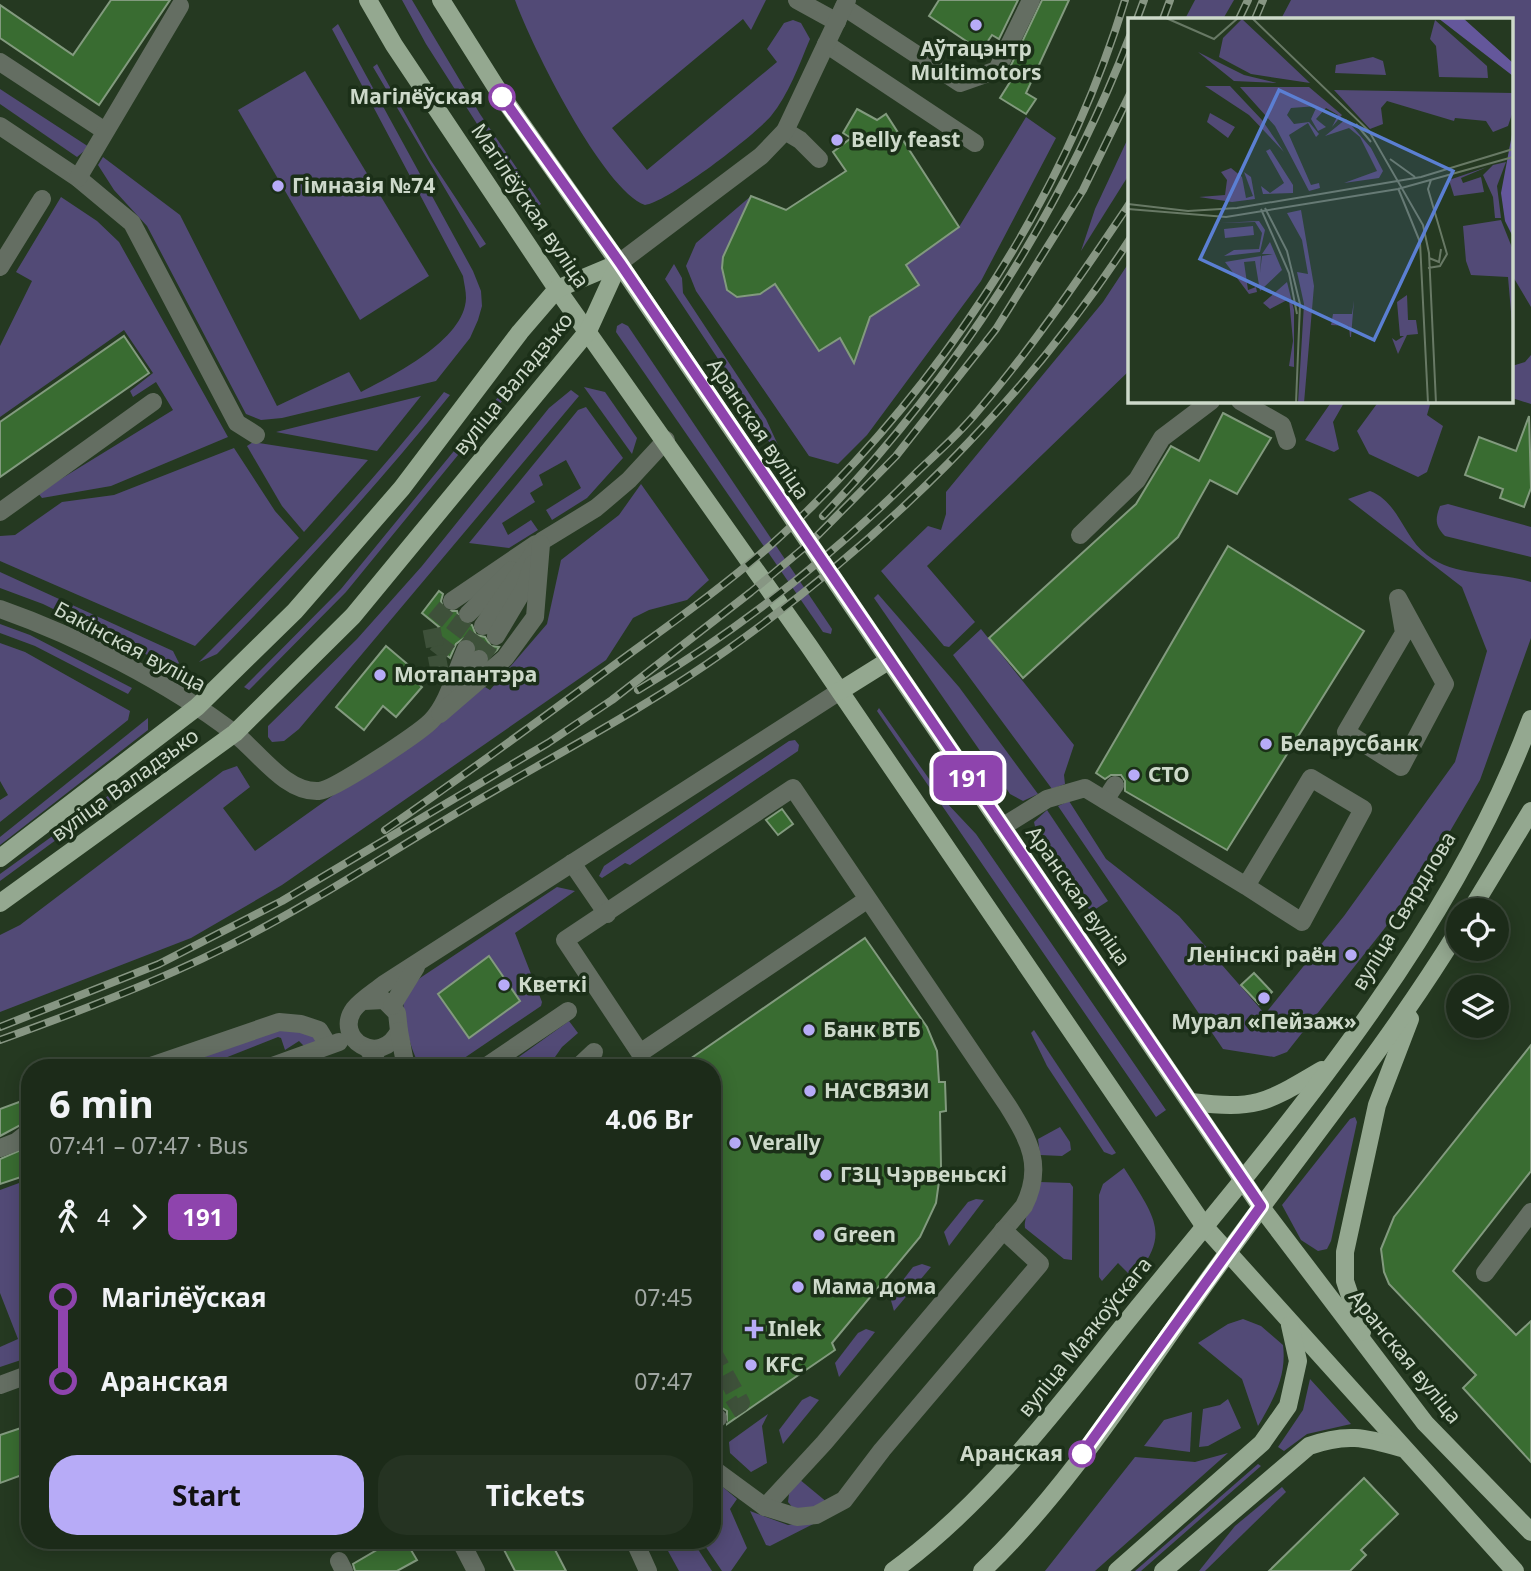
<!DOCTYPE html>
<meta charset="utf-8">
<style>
:root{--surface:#1c2b19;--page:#253322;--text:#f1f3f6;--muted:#a0a7a2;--line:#3a4738;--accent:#b7abf7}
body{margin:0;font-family:"Noto Sans",sans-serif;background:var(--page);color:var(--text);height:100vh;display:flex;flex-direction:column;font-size:26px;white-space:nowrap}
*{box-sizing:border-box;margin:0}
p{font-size:23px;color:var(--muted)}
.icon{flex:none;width:38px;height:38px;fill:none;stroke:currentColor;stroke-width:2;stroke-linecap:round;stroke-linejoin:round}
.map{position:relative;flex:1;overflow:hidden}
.panel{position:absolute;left:21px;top:1059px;width:700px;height:490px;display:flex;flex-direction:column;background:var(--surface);border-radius:28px;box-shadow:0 4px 18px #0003,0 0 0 2px var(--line)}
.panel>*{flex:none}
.badge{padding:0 14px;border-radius:10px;font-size:24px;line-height:46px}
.fabs{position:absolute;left:1446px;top:898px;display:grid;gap:14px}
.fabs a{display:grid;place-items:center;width:63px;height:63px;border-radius:50%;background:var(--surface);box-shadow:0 4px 18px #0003,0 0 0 2px var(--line);font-size:35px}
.map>.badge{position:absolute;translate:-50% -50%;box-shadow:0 0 0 4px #fff}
.legs{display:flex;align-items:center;gap:10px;height:77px;padding:0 28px;font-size:23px}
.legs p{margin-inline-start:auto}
.head{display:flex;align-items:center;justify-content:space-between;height:119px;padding:0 28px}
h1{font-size:38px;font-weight:700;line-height:52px}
.button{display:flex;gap:14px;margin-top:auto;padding:14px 28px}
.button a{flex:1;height:80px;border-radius:28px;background:var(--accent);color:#111;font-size:28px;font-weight:700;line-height:80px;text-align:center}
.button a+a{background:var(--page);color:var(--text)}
ul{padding:0 28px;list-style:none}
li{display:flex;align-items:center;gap:24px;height:84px;font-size:26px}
li i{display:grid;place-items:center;width:10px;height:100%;margin:0 9px;background:currentColor}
li i::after{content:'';width:18px;height:18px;margin:-9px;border:5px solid;border-radius:50%;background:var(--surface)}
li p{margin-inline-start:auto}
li:first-child i{background:linear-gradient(#0000 50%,currentColor 0)}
li:last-child i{background:linear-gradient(currentColor 50%,#0000 0)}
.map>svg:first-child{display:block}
.green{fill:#524a76}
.building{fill:#396c31;stroke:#829a7e;stroke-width:2}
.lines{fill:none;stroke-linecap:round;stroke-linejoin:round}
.minor-tunnel{stroke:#3e513a;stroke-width:18;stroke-dasharray:18 9;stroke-linecap:butt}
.minor{stroke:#646e62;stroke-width:18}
.major{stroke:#94a890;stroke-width:18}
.rail-casing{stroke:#879683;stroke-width:8}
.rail{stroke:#1b2f18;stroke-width:5;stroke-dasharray:16;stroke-linecap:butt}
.line-1-casing{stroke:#fff;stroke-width:16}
.line-1{stroke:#8e44ad;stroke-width:10}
.poi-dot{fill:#b7abf7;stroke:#1b2f18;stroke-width:2.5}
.stop-1-dot{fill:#fff;stroke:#8e44ad;stroke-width:3.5}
.labels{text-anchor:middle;stroke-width:7;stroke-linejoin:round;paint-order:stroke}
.poi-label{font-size:21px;font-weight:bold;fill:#cdd9ca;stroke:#1b2f18;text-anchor:start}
.stop-label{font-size:21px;font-weight:bold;fill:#cdd9ca;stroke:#1b2f18;text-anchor:end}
.street-label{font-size:21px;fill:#cdd9ca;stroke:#1b2f18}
.inset-road{fill:none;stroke:#687965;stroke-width:2}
.view{fill:#5b7fd3;fill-opacity:0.15;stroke:#5b7fd3;stroke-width:3.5}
.inset-edge{fill:none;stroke:#cdd9ca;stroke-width:3.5}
</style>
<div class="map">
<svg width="1531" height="1571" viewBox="0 0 1531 1571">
<rect width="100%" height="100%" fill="#253921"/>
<g class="green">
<polygon points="402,0 412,0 480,114 541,204 532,210 426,44"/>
<path d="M515,0H766L751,30L743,19L612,128L647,170L777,62L767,49L784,23L793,20L801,23L810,39C799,65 789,94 771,116C754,136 668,202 645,205C603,190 531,45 515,0Z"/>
<polygon points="1195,0 1234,0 1223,19 1185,19"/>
<polygon points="1291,0 1531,0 1531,307 1512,275 1512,19 1281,19"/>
<path d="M338,24L473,271L481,291L482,306L478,320L470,338L436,381L282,418L261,420L246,414L147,226L114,190L98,165L103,157L180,215L277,406L349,372L361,392C392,376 465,340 466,298C466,291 464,283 463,276L332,29Z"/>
<polygon points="377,64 430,159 486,244 480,248 373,67"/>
<polygon points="305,71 429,276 360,320 238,110"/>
<polygon points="0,89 89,147 77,157 0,104"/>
<path d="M1026,117L1056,138L981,281L867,435L838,464L809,456L696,291L686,266L696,243L751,196L723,257L727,290C746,302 758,295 775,284L819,351L838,339L850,342L854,357L857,355L865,331L857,326L919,285L906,265L959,227Z"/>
<polygon points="1130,134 1130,173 1081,251 1095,209"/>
<polygon points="61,197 97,221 119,242 228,437 111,486 42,498 38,493 173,410 156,382 133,397 130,391 153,373 124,330 0,417 0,346 32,281 16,272"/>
<polygon points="1130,261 1130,370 927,566 975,622 949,647 944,646 881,571 928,526 941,530 946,514 946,492 1103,302"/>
<polygon points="674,264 682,278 683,293 766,419 784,458 808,493 800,500 752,410 665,279"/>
<polygon points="622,323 628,326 832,629 831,634 823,632 616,332 617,326"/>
<polygon points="1531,355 1531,404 1512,398 1512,366 1525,362"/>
<polygon points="530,358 535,361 346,592 249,690 244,687 341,589"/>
<polygon points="584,387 605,392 637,438 632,454"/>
<polygon points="571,390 579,396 299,729 284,741 272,742 268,737 268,726 357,639 422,566 549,408"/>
<path d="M444,392L450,395C377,486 299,571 217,654L199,662C286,576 368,488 444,392Z"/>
<polygon points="421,396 377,451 276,432"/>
<polygon points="1332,401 1345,401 1333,422 1339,449 1334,452 1305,440"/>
<polygon points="1379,401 1431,401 1427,415 1443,426 1427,472 1418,477 1369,454 1357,431"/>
<polygon points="586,407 623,458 587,498 552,520 546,510 581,488 566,460 539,475 543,485 530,493 535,502 502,523 508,535 531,520 538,530 509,548 469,543 578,410"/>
<polygon points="253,442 368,460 304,532 282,506 247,446"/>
<polygon points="234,448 275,511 299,538 195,646 0,561 0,536 15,535 62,502 114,495"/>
<polygon points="641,484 709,580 687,600 649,610 633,618 606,660 282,885 191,938 0,1012 0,935 20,925 223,771 237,766 250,787 223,808 255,851 485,687 490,690 547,624 561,560 619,515"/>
<path d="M1370,491C1399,502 1403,537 1427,555C1456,578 1497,571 1531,582V638L1480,780L1418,886L1287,1052L1274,1057L1223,1049L1058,806L1069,801L1106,859L1179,916L1265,1014L1344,916L1455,762L1487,651L1462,587L1348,499Z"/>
<path d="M1448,504L1531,527V557L1445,536C1435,526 1435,519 1440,506Z"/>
<polygon points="0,572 173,651 179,663 174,668 43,604 0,588"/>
<polygon points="878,594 959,687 1038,794 1023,801 1010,794 874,598"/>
<polygon points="0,624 30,635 132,688 128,694 35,646 0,633"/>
<polygon points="981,629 1074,745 1064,775 1065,784 1052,789 953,655"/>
<polygon points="0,643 25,652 130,711 128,720 0,822 0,800 8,795 0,781"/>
<polygon points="879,708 944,800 976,834 1166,1110 1156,1117 877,711"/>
<polygon points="148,718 148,730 0,845 0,837"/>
<polygon points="795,740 799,745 798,751 630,865 625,863 602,878 599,876 604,866 789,741"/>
<polygon points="170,751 172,755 0,881 0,874"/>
<polygon points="1047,810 1108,901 1091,912 1037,835 1034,822"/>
<path d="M557,887L575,891L515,933L542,1002L541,1006L451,1067H421C412,1056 399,1009 405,996C408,989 415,984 420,978Z"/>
<polygon points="569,1021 578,1033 562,1047 548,1067 505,1067"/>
<polygon points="301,1028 320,1042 305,1047 299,1041 285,1050 281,1038 278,1037 202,1067 166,1068 275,1029"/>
<polygon points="1034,1030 1116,1153 1112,1155 1104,1152 1047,1066 1031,1033"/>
<polygon points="1355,1117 1357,1122 1331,1241 1327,1249 1318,1251 1301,1240 1282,1205 1350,1119"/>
<polygon points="1060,1127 1070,1142 1071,1150 1062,1156 1040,1155 1038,1139"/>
<path d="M1124,1168C1165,1232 1168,1236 1121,1297L1114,1292L1128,1273L1118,1263L1102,1281L1099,1277V1195L1103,1184Z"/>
<polygon points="30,1179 30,1357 0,1367 0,1347 18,1339 0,1293 0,1190"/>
<path d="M1040,1182L1070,1183L1073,1187L1072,1260L1064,1259L1025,1228C1023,1212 1040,1199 1040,1182Z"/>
<polygon points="976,1199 984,1200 949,1246 944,1232 968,1202"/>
<polygon points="922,1264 931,1267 894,1311 890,1297 913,1267"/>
<path d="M1243,1319L1261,1326L1283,1345C1287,1376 1273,1400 1258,1426L1242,1379L1198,1343L1228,1324Z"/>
<polygon points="866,1329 875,1332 839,1377 835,1363 858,1333"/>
<polygon points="1310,1379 1351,1424 1307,1434 1284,1451 1278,1447 1303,1410"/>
<polygon points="810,1396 819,1400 783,1444 779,1430 802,1400"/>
<polygon points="1228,1399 1241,1428 1208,1446 1199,1447 1203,1409 1220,1405"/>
<polygon points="1192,1412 1190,1452 1144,1446 1164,1420"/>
<polygon points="768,1414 762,1426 767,1463 751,1472 730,1453 729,1442"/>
<polygon points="1228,1453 1095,1571 1045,1571 1135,1457 1195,1462"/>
<polygon points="1258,1464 1261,1466 1141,1571 1135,1571"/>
<polygon points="712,1478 737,1499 730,1509 747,1548 731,1571 722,1571 701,1540 712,1540"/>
<polygon points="799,1479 828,1503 809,1509 793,1508 788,1502 789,1494"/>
<polygon points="1282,1487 1286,1492 1205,1571 1199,1571 1235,1526"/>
<polygon points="750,1511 788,1525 823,1519 770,1546 766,1545"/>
<polygon points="662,1540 692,1540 712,1571 679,1571"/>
</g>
<g class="building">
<polygon points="111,0 170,0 99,105 0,38 0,5 73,55"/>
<polygon points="939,0 1018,0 999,39 992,35 981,51 929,16"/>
<polygon points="1042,0 1069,0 1026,93 1036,99 1026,114 1000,98 1010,82 1004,80"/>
<polygon points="857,109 877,120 886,114 959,227 906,265 919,285 870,317 854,363 840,338 819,351 775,284 760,294 737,297 727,290 722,268 723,257 751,196 786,210 846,171 833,152 851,138 843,133"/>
<polygon points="124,336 149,373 0,477 0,422"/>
<polygon points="1223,413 1271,438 1237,494 1210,480 1178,537 1023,678 989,638 1136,504 1171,446 1199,461"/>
<polygon points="1529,416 1531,488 1524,507 1500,498 1503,489 1465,475 1479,437 1516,451"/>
<polygon points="1228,546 1364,631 1227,850 1125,791 1125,781 1121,775 1111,775 1105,779 1096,773"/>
<polygon points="439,591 443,594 441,601 443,608 448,611 457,611 460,622 472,625 476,635 485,637 491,646 499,647 497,650 490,656 486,650 477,648 471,639 464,638 456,644 450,658 429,641 439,627 422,613"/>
<polygon points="386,646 418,673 413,679 422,687 396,717 383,706 364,730 336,707"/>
<polygon points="782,809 793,824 778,835 766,820"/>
<polygon points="865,938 927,1027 937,1051 939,1082 945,1082 946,1111 940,1112 941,1167 936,1203 920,1237 832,1343 835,1350 727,1424 727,1411 722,1408 712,1408 712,1068 677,1068"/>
<polygon points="489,956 520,1001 469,1038 438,994"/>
<polygon points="1254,973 1272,992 1259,1004 1241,985"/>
<polygon points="1531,1045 1531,1171 1453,1271 1516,1335 1531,1321 1531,1462 1463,1388 1476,1375 1389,1284 1384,1272 1381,1249 1394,1217"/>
<polygon points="30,1098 30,1120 0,1136 0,1109"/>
<polygon points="30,1146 30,1174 0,1184 0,1159"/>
<polygon points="30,1425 30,1472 0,1483 0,1435"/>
<polygon points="1364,1478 1398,1514 1361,1550 1366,1555 1350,1571 1269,1571"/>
<polygon points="394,1540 405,1540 417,1560 397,1571 355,1571 353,1564"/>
<polygon points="499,1540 550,1540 566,1571 515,1571"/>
</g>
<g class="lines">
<g class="minor-tunnel">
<polyline points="466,649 483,626"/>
<polyline points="437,655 468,614"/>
<polyline points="479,659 496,636"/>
<polyline points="440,673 431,626 452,601"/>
<polyline points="712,1351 741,1403 718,1418"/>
</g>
<g class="minor">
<polyline points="797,0 837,22"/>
<polyline points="844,7 960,83 997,70 1031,0"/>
<polyline points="826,44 975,143"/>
<polyline points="0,62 105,131"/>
<polyline points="0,126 78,178 132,223 237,423 256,435"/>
<polyline points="785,131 800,140 819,159"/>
<polyline points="78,178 180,6"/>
<polyline points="619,263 761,156 785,131 847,0"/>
<polyline points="0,267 42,199"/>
<polyline points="1240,401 1282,425 1287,441"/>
<polyline points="0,512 153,402"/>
<polyline points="1080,535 1137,480 1162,438 1211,401"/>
<polygon points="1398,598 1445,684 1401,767 1346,732 1404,633"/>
<polyline points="452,601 536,544"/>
<path d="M0,609C77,636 169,683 234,733C258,751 285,793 319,791C334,790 419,733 431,721C448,704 456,671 466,649"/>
<polyline points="468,614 512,570"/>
<polyline points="483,626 542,541 596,508 629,480 666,440"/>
<polyline points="496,636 524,589 533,564"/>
<polyline points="457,684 479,659"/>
<polyline points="440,714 505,658 535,617 541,544"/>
<polyline points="1105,800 1115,785"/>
<polyline points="1002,827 1047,799 1085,788 1246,886 1311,778 1363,809 1302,922 1246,886"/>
<polyline points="572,863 607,914"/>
<path d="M364,1001L384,1000L397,1013L399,1031C380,1069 333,1038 354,1009C361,1000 374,992 384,984L840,691"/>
<polyline points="392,1006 416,967"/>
<polyline points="399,1031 406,1068"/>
<polyline points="368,1049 381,1068"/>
<polyline points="145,1068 279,1022 301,1024 319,1030 328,1045"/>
<polyline points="267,1068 339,1042"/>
<polyline points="484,1068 568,1011"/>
<polyline points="577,1068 594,1052"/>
<polyline points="0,1148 16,1142 30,1131"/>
<polyline points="1485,1273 1531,1212"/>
<polyline points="0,1385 30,1374"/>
<polyline points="712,1422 718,1418"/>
<path d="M712,1468L765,1507L824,1443L1024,1206C1044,1166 1029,1140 1008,1106L793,788L565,940L640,1053L868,899"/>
<polyline points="765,1507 797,1517 816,1515 844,1500 882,1450 1040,1264 1003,1230"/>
<polyline points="460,1540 476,1571"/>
<polyline points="634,1540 648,1571"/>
<polyline points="339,1561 344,1571"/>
</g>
<g class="major">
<polyline points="368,0 394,45 557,289 809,646 1205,1227 1515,1571"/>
<polyline points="441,0 501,95 619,263 1261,1207 1425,1423 1531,1532"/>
<polyline points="840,691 888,661"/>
<polyline points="0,858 197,707 295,611 402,488 520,332 557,289 619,263"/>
<polyline points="0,903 235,733 353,616 588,331 619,263"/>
<polyline points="1471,910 1531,811"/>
<path d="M1191,1102C1257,1110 1266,1103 1322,1070"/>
<polyline points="1362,1332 1345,1281 1345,1252 1377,1105 1410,1019"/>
<path d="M893,1571C992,1499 1064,1398 1141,1304C1287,1126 1450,937 1531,719"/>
<path d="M982,1571C1074,1484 1146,1364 1221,1262C1301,1151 1386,1048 1458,931"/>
<polyline points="1117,1571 1262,1443 1288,1406 1298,1361 1290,1325"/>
<path d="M1163,1571L1309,1446C1345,1433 1365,1437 1401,1448"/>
</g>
<g class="rail-casing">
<g id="rail">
<polyline points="1137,19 1144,0"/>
<polyline points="1163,19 1170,0"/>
<polyline points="1239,19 1248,0"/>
<polyline points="1255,19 1263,0"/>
<path d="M823,516C955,378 1061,214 1130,36"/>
<path d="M638,690C740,629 833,556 917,472C937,453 959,434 977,412C1033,347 1082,274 1130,203"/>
<path d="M385,830C463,776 540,720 617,663C669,625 722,588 771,545C931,401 1062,206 1125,0"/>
<polyline points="0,1027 159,964 282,901 548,743 612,700 751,592 811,542 896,456 996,329 1083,190 1130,94"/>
<path d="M0,1040C77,1012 155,983 228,946C308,906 384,856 460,811C549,758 643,710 727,650C884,539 1025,401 1130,239"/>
</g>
</g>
<use href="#rail" class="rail"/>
</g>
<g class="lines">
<g class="line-1-casing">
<polyline id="line-1" points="502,97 620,263 1261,1206 1082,1454"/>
</g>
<use href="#line-1" class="line-1"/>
</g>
<g class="poi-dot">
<circle cx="976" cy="25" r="7"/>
<circle cx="837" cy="140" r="7"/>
<circle cx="278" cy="186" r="7"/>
<circle cx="380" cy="675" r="7"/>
<circle cx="1266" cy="744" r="7"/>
<circle cx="1134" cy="775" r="7"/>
<circle cx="1351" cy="955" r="7"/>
<circle cx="504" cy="985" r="7"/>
<circle cx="1264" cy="998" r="7"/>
<circle cx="809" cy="1030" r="7"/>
<circle cx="810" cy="1091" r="7"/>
<circle cx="735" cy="1143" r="7"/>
<circle cx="826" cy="1175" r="7"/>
<circle cx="819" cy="1235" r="7"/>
<circle cx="798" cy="1287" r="7"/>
<path d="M750.5 1318.5h7v7h7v7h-7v7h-7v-7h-7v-7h7z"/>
<circle cx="751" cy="1365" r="7"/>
</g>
<g class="stop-1-dot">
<circle cx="502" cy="97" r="12"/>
<circle cx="1082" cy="1454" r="12"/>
</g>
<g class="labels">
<g class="poi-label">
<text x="976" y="56" text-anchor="middle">Аўтацэнтр<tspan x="976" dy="24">Multimotors</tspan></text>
<text x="851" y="147">Belly feast</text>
<text x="292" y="193">Гімназія №74</text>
<text x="394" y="682">Мотапантэра</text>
<text x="1280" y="751">Беларусбанк</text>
<text x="1148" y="782">СТО</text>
<text x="1337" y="962" text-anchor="end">Ленінскі раён</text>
<text x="518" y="992">Кветкі</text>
<text x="1264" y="1029" text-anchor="middle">Мурал «Пейзаж»</text>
<text x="823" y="1037">Банк ВТБ</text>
<text x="824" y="1098">НА'СВЯЗИ</text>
<text x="749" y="1150">Verally</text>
<text x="840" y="1182">ГЗЦ Чэрвеньскі</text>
<text x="833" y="1242">Green</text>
<text x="812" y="1294">Мама дома</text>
<text x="768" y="1336">Inlek</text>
<text x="765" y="1372">KFC</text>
</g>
<g class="stop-label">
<text x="483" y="104">Магілёўская</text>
<text x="1063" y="1461">Аранская</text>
</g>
<g class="street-label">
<text transform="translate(530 206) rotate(56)" y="7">Магілёўская вуліца</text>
<text transform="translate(513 384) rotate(-51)" y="7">вуліца Валадзько</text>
<text transform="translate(758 429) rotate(56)" y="7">Аранская вуліца</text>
<text transform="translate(130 647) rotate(28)" y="7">Бакінская вуліца</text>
<text transform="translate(125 785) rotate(-36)" y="7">вуліца Валадзько</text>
<text transform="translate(1078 896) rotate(55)" y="7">Аранская вуліца</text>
<text transform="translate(1404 911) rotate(-59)" y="7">вуліца Свярдлова</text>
<text transform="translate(1085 1337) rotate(-51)" y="7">вуліца Маякоўскага</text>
<text transform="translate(1405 1357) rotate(51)" y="7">Аранская вуліца</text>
</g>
</g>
<g transform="translate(1128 18)">
<rect width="385" height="385" fill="#253921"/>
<path d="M114,1L182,65L123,56L91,39L95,20ZM307,2L359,48L360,60L311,59L308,28L302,21ZM70,34L116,57L149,65L106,63ZM245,39L255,43L258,57L207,55L208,47ZM77,68H102L134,102L156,134L121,97ZM112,69H181L214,97L204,109L210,97L198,90L188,101L198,109L190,113L183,101L189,88L163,90L159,97L166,106L181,104L191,116L188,119L180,105L161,117L183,167L191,165L192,170L181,173L147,108ZM206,72L385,75V93L380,108L365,114L358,103L327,100L326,103L259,83L253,90L255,106L242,111ZM82,95L107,109L100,120L79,104ZM218,101L243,130L255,153L251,160L216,165L249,153L232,119L221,110L197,118ZM142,131L165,167V175L135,176L133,168L142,175L156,165L138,133ZM378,144L369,168L373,200H367L365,179L355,157L365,147ZM359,149L333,160L335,165L353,159L356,174L326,178L321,162ZM103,150L114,159L118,180L125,178L116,154L123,159L127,181L104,184L71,179L97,177L99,162L93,154ZM173,192L186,268L176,385H170L176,286L169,254L180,256L174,222L159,195ZM373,202L385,232V317L380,259L343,257L338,243L335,208ZM131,203L137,212L132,234L96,238L106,232L131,231L134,215L127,204L92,205ZM125,208L126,217L97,220L96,211ZM142,224L154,252L132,273L127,243L116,244L120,272L128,269L129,274L121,276L97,244L133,238L132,255L134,238L145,236H134ZM159,264L166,292V349L161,348L165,323L161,281L142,291L135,285ZM279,277L280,302H288L290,316L279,317L270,336L264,320L268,323L276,318H272L269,284ZM226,282L223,319H222L221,308L203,307L205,296H224Z" fill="#524a76"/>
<path d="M310,0H335L385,45V58ZM385,111V219L377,203L373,175Z" fill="#64579b"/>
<path class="inset-road" d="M38,0L86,21L110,0M124,0L241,113L295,207L301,235L308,385M228,106L243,124M262,141L287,159M270,170L292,224L300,385M0,186L60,193L109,190L293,159L385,131M137,190L159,233L172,286L168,385M0,191L98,199L270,171L385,139M133,191L161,255L169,296M301,240L311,244L313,231M300,250L312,248L319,236L300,171L303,162"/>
<path class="view" d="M151,72L325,153L246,322L72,241Z"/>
<rect width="385" height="385" class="inset-edge"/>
</g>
</svg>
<div class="fabs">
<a><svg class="icon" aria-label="locate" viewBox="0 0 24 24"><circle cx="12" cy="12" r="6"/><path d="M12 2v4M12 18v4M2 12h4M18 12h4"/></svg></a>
<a><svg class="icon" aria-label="layers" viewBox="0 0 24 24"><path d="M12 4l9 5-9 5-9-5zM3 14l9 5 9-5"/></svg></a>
</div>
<b class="badge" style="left:968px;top:778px;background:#8e44ad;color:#fff">191</b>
<section class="panel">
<div class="head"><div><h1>6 min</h1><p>07:41 – 07:47 · Bus</p></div><b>4.06 Br</b></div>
<div class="legs"><svg class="icon" aria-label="walk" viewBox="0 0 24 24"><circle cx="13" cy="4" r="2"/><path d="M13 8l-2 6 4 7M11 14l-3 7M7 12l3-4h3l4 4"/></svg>4<svg class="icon" aria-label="forward" viewBox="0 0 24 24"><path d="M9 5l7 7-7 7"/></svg><b class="badge" style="background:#8e44ad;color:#fff">191</b></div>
<ul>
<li><i style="color:#8e44ad"></i><b>Магілёўская</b><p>07:45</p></li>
<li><i style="color:#8e44ad"></i><b>Аранская</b><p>07:47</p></li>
</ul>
<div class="button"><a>Start</a><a>Tickets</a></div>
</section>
</div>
